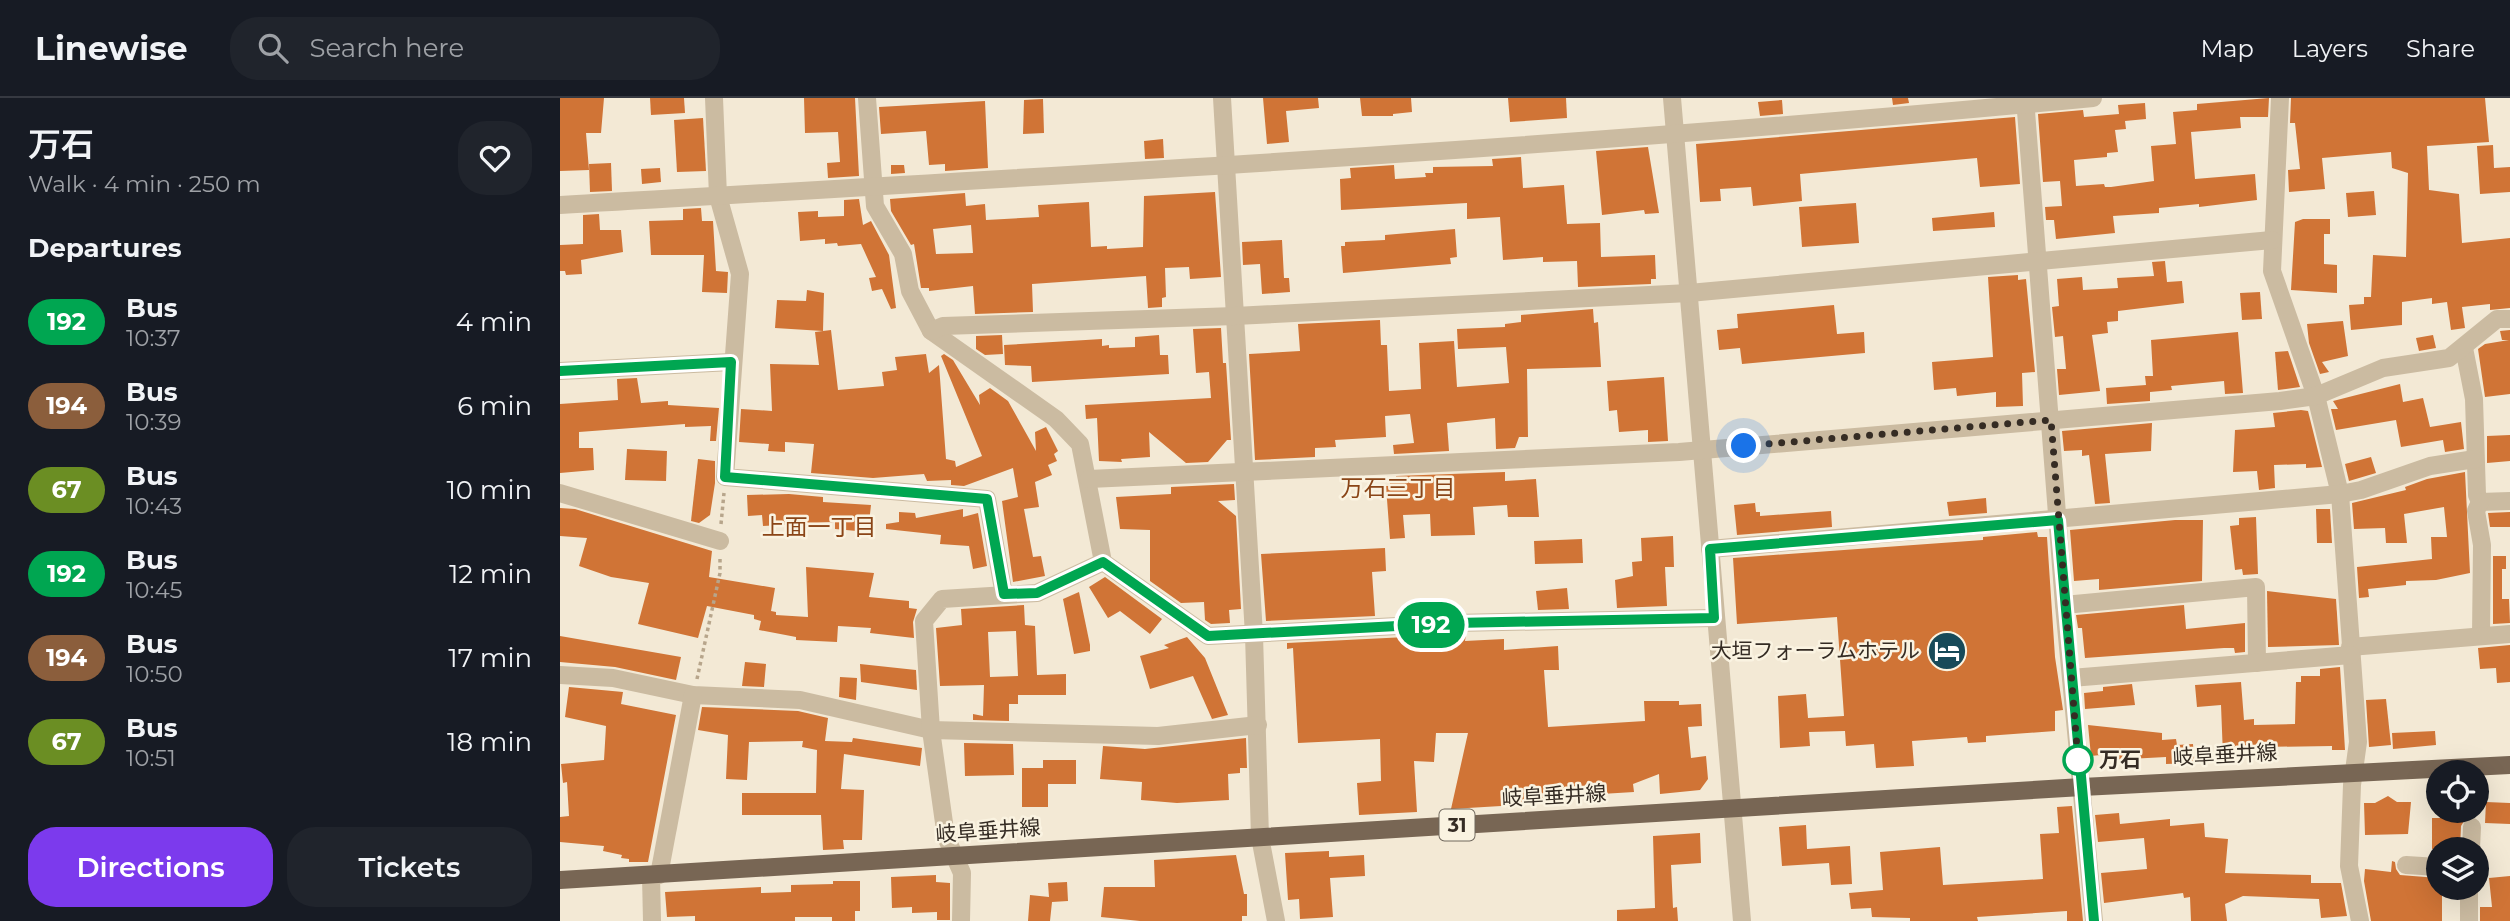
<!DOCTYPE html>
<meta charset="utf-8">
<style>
:root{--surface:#171b24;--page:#20242c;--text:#f1f3f6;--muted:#9ea1a6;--line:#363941;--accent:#7c3aed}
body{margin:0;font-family:Montserrat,"Noto Sans JP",sans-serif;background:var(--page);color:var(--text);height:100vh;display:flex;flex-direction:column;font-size:26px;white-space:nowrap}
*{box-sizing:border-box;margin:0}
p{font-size:23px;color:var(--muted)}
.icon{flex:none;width:38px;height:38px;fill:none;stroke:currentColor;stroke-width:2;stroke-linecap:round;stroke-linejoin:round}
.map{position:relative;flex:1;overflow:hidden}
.drawer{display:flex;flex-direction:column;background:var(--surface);width:560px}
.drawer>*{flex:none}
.badge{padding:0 14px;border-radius:23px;font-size:24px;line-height:46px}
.controls{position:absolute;left:1866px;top:662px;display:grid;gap:14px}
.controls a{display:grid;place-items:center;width:63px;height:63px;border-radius:50%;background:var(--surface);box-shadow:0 7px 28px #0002;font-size:35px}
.you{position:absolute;width:35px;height:35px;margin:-18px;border:5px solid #fff;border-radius:50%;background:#1a73e8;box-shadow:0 0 0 10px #1a73e833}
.map>.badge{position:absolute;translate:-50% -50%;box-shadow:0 0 0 4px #fff}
h2{padding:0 28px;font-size:26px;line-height:63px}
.round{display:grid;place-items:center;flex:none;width:74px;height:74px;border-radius:28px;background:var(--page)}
.overview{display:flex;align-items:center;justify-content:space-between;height:119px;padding:0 28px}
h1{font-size:33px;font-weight:600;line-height:52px}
.primary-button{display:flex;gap:14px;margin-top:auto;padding:14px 28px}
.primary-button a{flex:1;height:80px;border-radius:28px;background:var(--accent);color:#fff;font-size:28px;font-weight:600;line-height:80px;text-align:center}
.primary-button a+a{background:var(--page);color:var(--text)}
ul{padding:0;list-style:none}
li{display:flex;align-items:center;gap:21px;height:84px;padding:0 28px}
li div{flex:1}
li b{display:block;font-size:26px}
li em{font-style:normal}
li .badge{min-width:77px;font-weight:700;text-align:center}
header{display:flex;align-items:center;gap:42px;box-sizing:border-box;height:98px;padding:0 35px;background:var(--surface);border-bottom:2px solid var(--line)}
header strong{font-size:33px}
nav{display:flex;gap:38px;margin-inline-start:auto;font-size:24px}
.search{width:490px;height:63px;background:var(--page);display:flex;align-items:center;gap:18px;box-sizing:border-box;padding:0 24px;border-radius:28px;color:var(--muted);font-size:26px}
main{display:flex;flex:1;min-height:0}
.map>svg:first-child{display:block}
.building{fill:#d07436;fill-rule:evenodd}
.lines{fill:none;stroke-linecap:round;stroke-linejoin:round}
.path{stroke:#b7a58b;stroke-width:3.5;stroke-dasharray:3.5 3.5;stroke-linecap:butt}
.minor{stroke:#cbbba1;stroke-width:18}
.major{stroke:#786654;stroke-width:18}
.path-bridge{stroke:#b7a58b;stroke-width:3.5;stroke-dasharray:3.5 3.5;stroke-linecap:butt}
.line-casing{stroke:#fff;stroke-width:16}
.line{stroke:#00a651;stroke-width:10}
.walk{stroke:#352c24;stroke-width:7;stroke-dasharray:0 12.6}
.stop-dot{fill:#fff;stroke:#00a651;stroke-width:3.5}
.labels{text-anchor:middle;stroke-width:5;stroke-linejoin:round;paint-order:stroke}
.shield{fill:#faf3e1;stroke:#70685d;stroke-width:2}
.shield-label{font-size:19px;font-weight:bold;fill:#352c24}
.poi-label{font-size:21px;fill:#352c24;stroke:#faf3e1;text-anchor:end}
.street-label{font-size:21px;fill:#352c24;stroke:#faf3e1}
.stop-label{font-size:21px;font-weight:bold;fill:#352c24;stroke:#faf3e1;text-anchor:start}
.neighbourhood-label{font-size:23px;fill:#8a4517;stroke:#faf3e1}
</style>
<header>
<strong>Linewise</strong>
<div class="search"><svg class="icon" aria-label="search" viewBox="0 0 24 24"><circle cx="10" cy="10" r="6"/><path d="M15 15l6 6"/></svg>Search here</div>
<nav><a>Map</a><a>Layers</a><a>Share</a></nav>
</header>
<main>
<section class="drawer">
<div class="overview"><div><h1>万石</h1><p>Walk · 4 min · 250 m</p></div><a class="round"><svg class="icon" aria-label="heart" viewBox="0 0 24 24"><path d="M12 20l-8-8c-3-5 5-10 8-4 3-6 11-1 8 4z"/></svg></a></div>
<h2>Departures</h2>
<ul>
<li><span class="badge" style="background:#00a651;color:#fff">192</span><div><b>Bus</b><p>10:37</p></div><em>4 min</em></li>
<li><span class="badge" style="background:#8b5e3c;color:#fff">194</span><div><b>Bus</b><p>10:39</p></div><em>6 min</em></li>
<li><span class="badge" style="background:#6b8e23;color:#fff">67</span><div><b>Bus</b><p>10:43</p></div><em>10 min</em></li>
<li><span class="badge" style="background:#00a651;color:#fff">192</span><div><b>Bus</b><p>10:45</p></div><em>12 min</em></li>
<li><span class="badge" style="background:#8b5e3c;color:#fff">194</span><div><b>Bus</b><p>10:50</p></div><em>17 min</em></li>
<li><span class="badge" style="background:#6b8e23;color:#fff">67</span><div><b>Bus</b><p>10:51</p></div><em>18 min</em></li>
</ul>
<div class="primary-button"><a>Directions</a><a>Tickets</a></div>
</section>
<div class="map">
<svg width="1950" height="823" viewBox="0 0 1950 823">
<rect width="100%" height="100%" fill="#f3e9d5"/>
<g class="building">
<polygon points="0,0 44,0 41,35 26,35 29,72 0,73"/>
<polygon points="90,0 124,0 125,15 91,17"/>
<polygon points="244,0 295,0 299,78 268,80 267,65 280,64 278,34 245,35"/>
<polygon points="703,0 758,0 759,10 726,13 729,44 707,46"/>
<polygon points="800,0 851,0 852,14 833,16 833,18 802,18"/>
<polygon points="948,0 1006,0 1007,20 950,24"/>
<polygon points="1332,0 1348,0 1349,5 1333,7"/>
<polygon points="1709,0 1708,19 1680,19 1681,30 1631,34 1635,81 1695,76 1697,102 1639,109 1639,106 1599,110 1599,115 1553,118 1555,135 1496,141 1494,122 1486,122 1485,109 1502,108 1500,83 1483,84 1478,16 1523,12 1524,19 1559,16 1558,7 1585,5 1586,21 1565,23 1566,31 1555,32 1558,54 1547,55 1547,59 1514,62 1516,88 1544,86 1545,89 1551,89 1594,83 1591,48 1616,46 1613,14 1637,12 1637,6"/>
<polygon points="1731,0 1925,0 1929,44 1867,48 1869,92 1899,96 1902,145 1950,140 1950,210 1930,212 1930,206 1902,209 1905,230 1891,232 1887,204 1872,206 1872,200 1842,204 1842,227 1791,232 1789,207 1804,206 1804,199 1811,199 1813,157 1846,159 1848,75 1832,70 1831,54 1762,60 1765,91 1729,94 1728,72 1740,71 1735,25 1730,25"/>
<polygon points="483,1 484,35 463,36 464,2"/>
<polygon points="1222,2 1223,16 1200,18 1198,4"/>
<polygon points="425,3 428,70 385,73 385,66 369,67 366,33 321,36 319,9"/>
<polygon points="1455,19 1460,86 1420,89 1417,60 1240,76 1242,103 1193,108 1191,89 1160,91 1161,103 1140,104 1136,46"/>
<polygon points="143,20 146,73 117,74 114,22"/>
<polygon points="603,41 604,60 585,61 584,43"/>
<polygon points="1933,47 1934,70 1950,69 1950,94 1920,96 1917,48"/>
<polygon points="1088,49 1099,115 1085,116 1084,112 1042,117 1036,53"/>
<polygon points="961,59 963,90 1004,87 1007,126 1040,125 1041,159 1095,157 1096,181 1091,181 1091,186 1018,189 1017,163 983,164 983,159 943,162 940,119 907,121 907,105 781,112 780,81 791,80 790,70 834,67 835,81 866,79 865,75 873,75 873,69 933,68 932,61"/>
<polygon points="51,65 52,93 30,94 29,66"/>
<polygon points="331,67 344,67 345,75 331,76"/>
<polygon points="100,70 101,84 82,86 81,71"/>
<polygon points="1814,93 1816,117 1788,119 1786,95"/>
<path d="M655,94L661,179L630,181L629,169L605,170L606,199L602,200V209L588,210L586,178L472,186L473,214L415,216L413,188L369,193V190H361L354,146L351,147L331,113L330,101L405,95L406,108L425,106L426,122L479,119L478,107L529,104L531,149L547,148V151L583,149L584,98ZM411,127L413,155L376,156L373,131Z"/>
<polygon points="299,101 303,127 311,123 329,157 336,210 331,211 322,191 312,193 309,180 316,179 301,146 278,148 277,145 265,146 265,141 240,143 238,114 258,113 258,119 284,118 284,102"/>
<polygon points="1296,105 1299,145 1242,149 1239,109"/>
<polygon points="141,110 142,123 153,123 156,173 168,174 167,195 142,194 144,157 91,157 89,123 123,122 123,111"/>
<polygon points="1434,114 1435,129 1373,133 1372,120"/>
<polygon points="39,116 40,132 61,132 63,154 21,162 22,176 6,177 5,173 0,173 0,147 23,146 23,117"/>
<polygon points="1743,121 1770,121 1770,136 1764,136 1764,166 1777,167 1777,195 1731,192 1735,124"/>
<polygon points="895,131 897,159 890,160 891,166 783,175 781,148 785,148 785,144 825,142 825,137"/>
<polygon points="722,142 724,180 729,180 730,194 702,196 700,166 683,167 682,144"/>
<polygon points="1605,163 1607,184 1622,183 1624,205 1558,213 1558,223 1547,224 1548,235 1532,237 1540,293 1499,297 1497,271 1506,271 1503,238 1495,239 1492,209 1499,208 1497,181 1522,179 1523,192 1558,190 1557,180 1594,178 1592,164"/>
<polygon points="1458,177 1458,182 1466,181 1475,274 1462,275 1463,308 1436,309 1436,294 1397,298 1396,290 1374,292 1372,264 1433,259 1428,179"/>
<polygon points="247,192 264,195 263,233 215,230 217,202 246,203"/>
<polygon points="1700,194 1702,221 1682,222 1680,195"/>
<polygon points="1274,207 1277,236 1304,234 1305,255 1182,266 1180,250 1159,252 1157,232 1178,230 1177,216"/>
<polygon points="1033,211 1034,225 1038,224 1041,269 967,271 968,339 959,339 955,350 936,351 935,320 887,325 889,353 834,356 833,347 854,345 850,316 825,318 826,339 775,342 776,349 755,350 755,359 695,362 689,256 740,253 738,226 820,222 821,247 827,247 829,293 861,291 859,245 894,243 897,289 949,285 946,249 898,251 897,231 945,229 945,226 961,224 961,217"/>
<polygon points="1783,223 1788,258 1762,264 1769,274 1760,276 1749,245 1747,226"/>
<polygon points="661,230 663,265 666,265 671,342 667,342 648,364 626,365 589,334 590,359 561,361 562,364 539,363 537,320 526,321 525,307 651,300 649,274 636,275 633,231"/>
<polygon points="271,232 278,292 324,288 322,274 337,272 335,259 366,256 369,275 379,267 386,361 395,363 396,369 422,358 381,258 384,256 393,262 420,307 419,297 430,290 448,303 476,353 475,334 486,329 498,353 494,356 497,363 488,367 492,377 475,384 479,409 464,411 473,459 481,458 485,478 453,484 442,403 458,399 453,370 404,388 391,387 391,382 367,383 364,376 313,380 251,375 254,346 225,344 225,354 208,353 209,346 179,344 181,311 212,313 210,266 259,267 255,234"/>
<polygon points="1950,232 1950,296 1925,299 1918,251 1925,246 1949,242 1942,242 1940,233"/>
<polygon points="1678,234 1683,295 1665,296 1664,283 1611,288 1612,292 1590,294 1590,303 1547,306 1546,290 1586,287 1585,278 1593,278 1591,242"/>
<polygon points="442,237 443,256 425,257 416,251 416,238"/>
<polygon points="599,237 600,257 608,257 609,276 472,284 471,268 445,267 444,247 542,241 542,248 549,247 549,250 575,249 575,239"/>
<polygon points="1873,237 1876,250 1859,253 1856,240"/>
<polygon points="1728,253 1740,289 1718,292 1715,254"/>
<polygon points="1104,279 1108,343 1088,344 1088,332 1059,334 1057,312 1049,313 1047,283"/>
<polygon points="77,280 81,305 108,303 108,307 159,310 156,343 150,343 151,328 125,329 125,326 19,334 19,350 33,350 34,372 0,375 0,306 58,302 57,281"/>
<polygon points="1840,286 1843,304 1863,300 1870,329 1901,324 1904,351 1885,354 1883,342 1841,349 1836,322 1776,332 1771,311 1778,311 1773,303"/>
<polygon points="1741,312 1748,313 1762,369 1746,370 1746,366 1714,367 1715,390 1699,392 1697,373 1673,374 1675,332 1715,329 1713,315"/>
<polygon points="1592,325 1591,353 1545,356 1550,405 1535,406 1529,357 1522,358 1522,352 1504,353 1502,333"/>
<polygon points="1950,337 1950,363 1927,365 1927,338"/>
<polygon points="67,351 107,353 106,383 65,382"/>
<polygon points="1811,359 1816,375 1789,383 1785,366"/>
<polygon points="138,361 155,363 155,385 150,417 139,425 131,423"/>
<polygon points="945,374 945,383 976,381 979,419 948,419 947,407 913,409 915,437 871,438 870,416 843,417 845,440 830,441 826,388 830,388 830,382 836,381 836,378"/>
<polygon points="1905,374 1910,475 1876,482 1846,483 1846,487 1808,491 1809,499 1799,500 1797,469 1872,461 1871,439 1887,439 1884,409 1844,416 1847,445 1826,445 1825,430 1794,431 1792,405 1846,392 1845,389 1867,381"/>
<polygon points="674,386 675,402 658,403 676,418 681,511 669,512 670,525 651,526 645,522 644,504 621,505 590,483 590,432 560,431 556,399 611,396 611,389"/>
<polygon points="229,396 263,399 263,404 311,407 308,434 275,431 275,424 203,428 202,417 188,418 187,397"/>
<polygon points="1426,400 1427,415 1389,418 1387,404"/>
<polygon points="1195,405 1196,414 1200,414 1200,418 1271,413 1272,429 1177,437 1174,407"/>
<polygon points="0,410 15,411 152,453 149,479 215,490 211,513 216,514 216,517 248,519 246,469 314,475 309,499 349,503 349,510 357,511 353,524 354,540 310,535 311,530 278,528 277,544 236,542 236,539 199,532 201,523 194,521 194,517 147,508 138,540 78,526 89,485 51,479 19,468 27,440 0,438"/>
<polygon points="403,411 403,419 418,415 427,468 413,471 409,448 380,446 381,437 326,431 326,426 339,424 339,414 355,415 356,420"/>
<polygon points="1756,411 1770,411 1772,445 1757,445"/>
<polygon points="1950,414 1950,429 1930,429 1928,415"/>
<polygon points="1696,419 1698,476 1683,477 1682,471 1675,472 1670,428 1679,427 1679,420"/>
<polygon points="1615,422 1643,422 1642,483 1539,492 1539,481 1514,483 1510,432"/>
<polygon points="1477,434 1478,439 1487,439 1495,559 1503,612 1495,613 1495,633 1426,638 1426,644 1408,645 1407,639 1352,643 1354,668 1316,670 1314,646 1286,648 1285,633 1249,634 1250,648 1220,650 1218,598 1246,596 1248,620 1284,618 1277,519 1177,526 1173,460 1423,442 1423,439"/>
<polygon points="1113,438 1114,469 1105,469 1107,508 1057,510 1055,482 1073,478 1072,464 1082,463 1081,440"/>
<polygon points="1022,441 1023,465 975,466 974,443"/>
<polygon points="825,450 826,473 812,474 815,518 706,523 701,456"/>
<polygon points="1933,458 1946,458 1946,471 1942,471 1942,501 1949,501 1950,525 1933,526"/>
<polygon points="545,479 602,521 590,536 560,513 548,520 529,489"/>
<polygon points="1007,490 1009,511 978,512 976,493"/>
<polygon points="1707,493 1776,501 1779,547 1708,549"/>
<polygon points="519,494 530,547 530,553 514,556 503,501"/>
<path d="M464,507L465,527L475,528L477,577L506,576V597H458V606H449V623L413,622V616L423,618L424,587L380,588L376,530L402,527L401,511ZM456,533L458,578L430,579L428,534Z"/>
<polygon points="1624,507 1626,531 1685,525 1685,554 1675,555 1674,550 1664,550 1525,560 1522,530 1518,530 1516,517"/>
<polygon points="906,536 905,543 944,541 944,552 998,548 999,572 984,572 988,629 1085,623 1084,603 1119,603 1119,607 1141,606 1142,628 1128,629 1131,660 1146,658 1148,681 1140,692 1100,696 1099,676 1073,686 1074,694 992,699 992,705 891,711 908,635 876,635 874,664 854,663 857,714 799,717 797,685 821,683 820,641 738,645 733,550 727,551 727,545"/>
<polygon points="0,538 121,559 116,582 55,569 0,564"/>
<polygon points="627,539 645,560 668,617 652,621 633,578 590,591 580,558 609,550 604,547"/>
<polygon points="1950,547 1950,584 1937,585 1936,570 1920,571 1918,550"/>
<polygon points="185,564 206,566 204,589 182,588"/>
<polygon points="300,566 356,572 357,592 301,584"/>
<polygon points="1780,569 1785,652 1772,652 1772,648 1701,649 1701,652 1694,653 1694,656 1663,658 1661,607 1637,609 1635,587 1681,584 1684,622 1694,621 1694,627 1735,626 1736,584 1741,584 1741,578 1760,578 1760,571"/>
<polygon points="280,579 297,580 296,602 279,599"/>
<polygon points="1572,586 1575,607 1525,611 1524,595 1543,593 1543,589"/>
<polygon points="9,589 63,594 61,606 116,617 88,764 69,764 69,761 61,760 62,757 43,753 44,748 0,744 0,719 9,718 7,684 3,685 1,666 44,662 46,628 5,619"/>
<polygon points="1826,601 1831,647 1809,649 1806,602"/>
<polygon points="142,609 238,613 268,620 265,643 292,644 293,640 362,650 360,668 284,656 281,691 304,692 302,742 283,742 284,751 263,752 261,717 182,717 182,695 256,695 257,652 242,649 243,643 189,644 187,682 166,681 168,637 138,632"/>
<polygon points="1528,627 1602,635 1602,642 1616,641 1617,647 1633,646 1634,665 1606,666 1606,659 1550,662 1550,656 1531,658"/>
<polygon points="1875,633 1876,647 1833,651 1832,635"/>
<polygon points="686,640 687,670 680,670 680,675 668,676 669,702 617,705 581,702 582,684 540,681 543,648 585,651"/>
<polygon points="404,645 453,646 454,677 405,678"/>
<polygon points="483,662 516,662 516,686 488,686 488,709 462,709 462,670 483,670"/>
<polygon points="1828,698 1837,704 1851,704 1848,736 1805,737 1804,705 1815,705"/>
<polygon points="1926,704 1950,705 1950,726 1925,725"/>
<polygon points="1512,708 1523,823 1507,823 1507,813 1417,819 1418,823 1350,823 1350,820 1312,819 1311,810 1291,811 1289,795 1323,792 1320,754 1380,749 1383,787 1483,781 1480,736 1499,735 1497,709"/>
<polygon points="1559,715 1560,726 1610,721 1610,728 1644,725 1645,739 1668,741 1665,775 1751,777 1751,785 1781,785 1787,818 1761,820 1759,801 1683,798 1665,806 1667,823 1631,823 1630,799 1624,800 1623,795 1544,805 1541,775 1587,771 1584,740 1538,744 1535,717"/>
<polygon points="1872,720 1906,720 1901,728 1900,751 1872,751"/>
<polygon points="1246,727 1247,751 1290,748 1292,786 1271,787 1269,765 1222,768 1219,729"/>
<polygon points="1140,735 1141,765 1111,767 1113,810 1117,809 1118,823 1057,823 1057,812 1095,810 1093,738"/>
<polygon points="769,753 769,759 804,757 805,778 770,780 773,819 740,821 739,801 728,802 725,755"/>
<polygon points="676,757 684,796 687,796 687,818 682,818 682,823 580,823 541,819 544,789 595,789 594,762"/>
<polygon points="1832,763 1835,764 1836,771 1840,777 1878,780 1878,789 1882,789 1882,823 1811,823 1804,783 1805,771 1831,774"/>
<polygon points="376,777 376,784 390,785 390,822 377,822 377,814 352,815 352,809 332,810 331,779"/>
<polygon points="1950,778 1950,823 1920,823 1920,809 1932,809 1929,780"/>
<polygon points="273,783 300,783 300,813 295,813 295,823 272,823 272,819 235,819 235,823 135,823 135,818 107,819 105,794 201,789 201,795 231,794 231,787 273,786"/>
<polygon points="507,784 508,803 492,804 490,823 468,823 470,797 489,799 488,785"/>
</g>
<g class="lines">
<g class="path">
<polyline points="161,426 164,395"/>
<polyline points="137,581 160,475 160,458"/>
</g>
<g class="minor">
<polyline points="154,0 158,98 180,176 165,379 427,401 444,497"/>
<polyline points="307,0 315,108 343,156 350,193 371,233 496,321 520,346 543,464 648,538 894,525 1154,520"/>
<polyline points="662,0 694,537 700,739 716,823"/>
<polyline points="1112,0 1182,823"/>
<polyline points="1465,0 1504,507 1534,823"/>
<polyline points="1720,0 1712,173 1756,298 1780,396 1798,644 1792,687 1789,768 1800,823"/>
<path d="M0,107C511,77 1023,49 1533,0"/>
<polyline points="371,233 383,228 675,218 1129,195 1712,142"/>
<polyline points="1904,250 1914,301 1917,397 1920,404 1950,403"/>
<polyline points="0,273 171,264"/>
<polyline points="529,381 1119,354 1720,303 1756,298 1823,270 1889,260 1937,221 1950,221"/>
<polyline points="0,395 160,443"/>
<polyline points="1920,404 1916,413 1922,447 1921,538"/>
<polyline points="1150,451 1780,396 1801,392 1870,368 1915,361"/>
<polyline points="1504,507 1696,489 1697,565"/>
<polyline points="1790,549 1950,536"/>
<polyline points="0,577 53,580 133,597 240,602 371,632 598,638 698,627"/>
<polyline points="1511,580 1791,557"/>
<polyline points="1911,751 1912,729"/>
<polyline points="1846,767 1878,769"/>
<polyline points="99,777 133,597"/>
<polyline points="91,778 92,823"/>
<polyline points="401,823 402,775 386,739 371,632 364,523 382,501 477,495 543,464"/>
<polyline points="1909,823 1909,789"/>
</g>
<polyline class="major" points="0,782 1522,689 1950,667"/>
<polyline class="path-bridge" points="1526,670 1530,708"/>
</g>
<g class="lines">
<g class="line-casing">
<polyline id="line" points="0,273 171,264 165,379 427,401 444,496 477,495 543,464 648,538 894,525 1154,520 1150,451 1498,422 1534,823"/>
</g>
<use href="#line" class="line"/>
<polyline class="walk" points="1184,348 1491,322 1518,662"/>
</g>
<defs>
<g id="hotel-disc" transform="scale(2.0125)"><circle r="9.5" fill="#174a59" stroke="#faf3e1"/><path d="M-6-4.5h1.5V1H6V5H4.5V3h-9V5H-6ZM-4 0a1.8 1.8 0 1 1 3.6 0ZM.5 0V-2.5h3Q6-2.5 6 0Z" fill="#fff"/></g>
</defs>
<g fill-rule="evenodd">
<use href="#hotel-disc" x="1387" y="553"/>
</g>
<circle class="stop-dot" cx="1518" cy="662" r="14"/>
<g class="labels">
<rect class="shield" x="879.5" y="711.5" width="35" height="31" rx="5"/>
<g class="shield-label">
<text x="897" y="734">31</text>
</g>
<g class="poi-label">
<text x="1360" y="560">大垣フォーラムホテル</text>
</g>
<g class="street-label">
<text transform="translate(1665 657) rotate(-3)" y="7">岐阜垂井線</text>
<text transform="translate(994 698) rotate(-3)" y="7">岐阜垂井線</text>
<text transform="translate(428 733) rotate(-4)" y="7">岐阜垂井線</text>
</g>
<g class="stop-label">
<text x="1539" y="669">万石</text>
</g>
<g class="neighbourhood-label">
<text x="838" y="398">万石三丁目</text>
<text x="259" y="437">上面一丁目</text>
</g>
</g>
</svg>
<div class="controls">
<a><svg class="icon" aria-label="locate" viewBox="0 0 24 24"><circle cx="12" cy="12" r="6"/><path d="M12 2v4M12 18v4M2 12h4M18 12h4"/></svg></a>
<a><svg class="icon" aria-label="layers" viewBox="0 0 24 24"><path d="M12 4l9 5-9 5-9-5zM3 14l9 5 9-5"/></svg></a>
</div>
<div class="you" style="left:1184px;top:348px"></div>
<b class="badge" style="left:871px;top:527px;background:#00a651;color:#fff">192</b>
</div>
</main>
